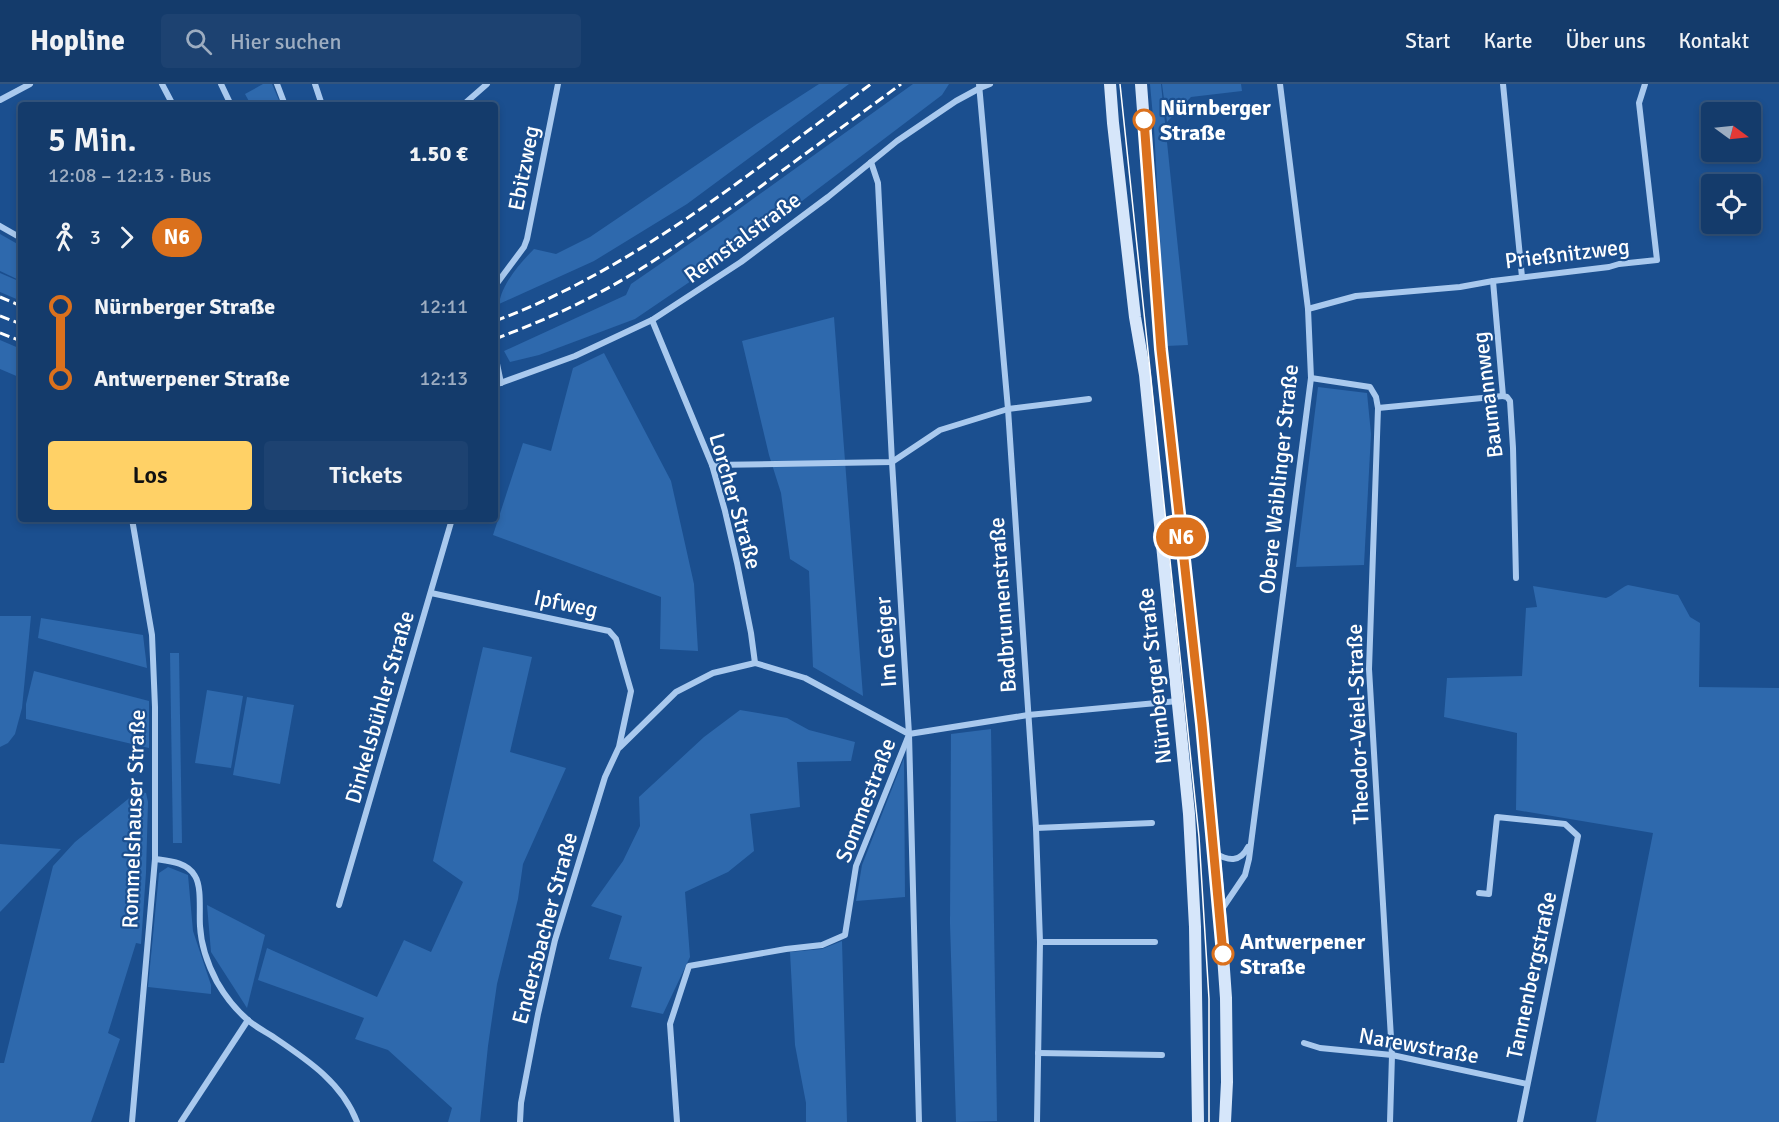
<!DOCTYPE html>
<html lang="de">
<meta charset="utf-8">
<style>
:root{--surface:#143b6b;--page:#1d4271;--text:#f1f3f6;--muted:#9dadc1;--line:#33557e;--accent:#ffd166}
body{margin:0;font-family:Signika,sans-serif;background:var(--page);color:var(--text);height:100vh;display:flex;flex-direction:column;font-size:22px;white-space:nowrap}
*{box-sizing:border-box;margin:0}
p{font-size:20px;color:var(--muted)}
.icon{flex:none;width:33px;height:33px;fill:none;stroke:currentColor;stroke-width:2;stroke-linecap:round;stroke-linejoin:round}
.map{position:relative;flex:1;overflow:hidden}
.details{position:absolute;left:18px;top:18px;width:480px;height:420px;display:flex;flex-direction:column;background:var(--surface);border-radius:6px;box-shadow:0 3px 9px #0003,0 0 0 2px var(--line)}
.details>*{flex:none}
.badge{padding:0 12px;border-radius:20px;font-size:21px;line-height:39px}
.needle{width:39px;rotate:105deg}
.buttons{position:absolute;left:1701px;top:18px;display:grid;gap:12px}
.buttons a{display:grid;place-items:center;width:60px;height:60px;border-radius:6px;background:var(--surface);box-shadow:0 3px 9px #0003,0 0 0 2px var(--line);font-size:30px}
.map>.badge{position:absolute;translate:-50% -50%;box-shadow:0 0 0 3px #fff}
.legs{display:flex;align-items:center;gap:9px;height:66px;padding:0 30px;font-size:20px}
.legs p{margin-inline-start:auto}
.summary{display:flex;align-items:center;justify-content:space-between;height:102px;padding:0 30px}
h1{font-size:33px;font-weight:600;line-height:45px}
.action{display:flex;gap:12px;margin-top:auto;padding:12px 30px}
.action a{flex:1;height:69px;border-radius:6px;background:var(--accent);color:#111;font-size:24px;font-weight:600;line-height:69px;text-align:center}
.action a+a{background:var(--page);color:var(--text)}
ul{padding:0 30px;list-style:none}
li{display:flex;align-items:center;gap:21px;height:72px;font-size:22px}
li i{display:grid;place-items:center;width:9px;height:100%;margin:0 8px;background:currentColor}
li i::after{content:'';width:15px;height:15px;margin:-8px;border:4px solid;border-radius:50%;background:var(--surface)}
li p{margin-inline-start:auto}
li:first-child i{background:linear-gradient(#0000 50%,currentColor 0)}
li:last-child i{background:linear-gradient(currentColor 50%,#0000 0)}
header{display:flex;align-items:center;gap:36px;box-sizing:border-box;height:84px;padding:0 30px;background:var(--surface);border-bottom:2px solid var(--line)}
header strong{font-size:28px}
nav{display:flex;gap:33px;margin-inline-start:auto;font-size:21px}
.search{width:420px;height:54px;background:var(--page);display:flex;align-items:center;gap:15px;box-sizing:border-box;padding:0 21px;border-radius:6px;color:var(--muted);font-size:22px}
.map>svg:first-child{display:block}
.green{fill:#2e69ad}
.lines{fill:none;stroke-linecap:round;stroke-linejoin:round}
.street{stroke:#a9c9ee;stroke-width:6}
.secondary{stroke:#d6e6fa;stroke-width:12}
.tram{stroke:#fff;stroke-width:1.5}
.rail{stroke:#fff;stroke-width:3;stroke-dasharray:10 4.5;stroke-linecap:butt}
.line-1-casing{stroke:#fff;stroke-width:14}
.line-1{stroke:#db711d;stroke-width:9}
.stop-1-dot{fill:#fff;stroke:#db711d;stroke-width:3}
.labels{text-anchor:middle;stroke-width:4.5;stroke-linejoin:round;paint-order:stroke}
.stop-label{font-size:22px;font-weight:bold;fill:#fff;stroke:#1b4f8f;text-anchor:start}
.street-label{font-size:22px;fill:#fff;stroke:#1b4f8f}
</style>
<header>
<strong>Hopline</strong>
<div class="search"><svg class="icon" aria-label="search" viewBox="0 0 24 24"><circle cx="10" cy="10" r="6"/><path d="M15 15l6 6"/></svg>Hier suchen</div>
<nav><a>Start</a><a>Karte</a><a>Über uns</a><a>Kontakt</a></nav>
</header>
<div class="map">
<svg width="1779" height="1038" viewBox="0 0 1779 1038">
<rect width="100%" height="100%" fill="#1b4f8f"/>
<g class="green">
<polygon points="263,0 272,0 281,21 251,21 245,10"/>
<path d="M819,0H849L687,120L594,177L499,220C502,200 519,180 534,165L556,170L590,153L757,40Z"/>
<polygon points="913,0 949,0 942,11 744,161 635,235 539,271 510,278 504,267 626,211 631,200 721,138"/>
<polygon points="1150,0 1161,0 1188,261 1166,262 1154,44"/>
<polygon points="1162,0 1241,0 1242,7 1191,13 1167,38"/>
<polygon points="0,150 21,162 21,197 0,187"/>
<polygon points="0,189 21,198 21,217 0,208"/>
<polygon points="834,233 863,612 813,583 809,487 790,475 781,409 769,371 742,257"/>
<polygon points="0,256 21,265 21,294 0,285"/>
<polygon points="604,269 671,397 694,500 698,567 660,565 661,513 493,451 523,359 551,367 573,284"/>
<polygon points="1318,303 1367,309 1371,350 1364,481 1296,483"/>
<path d="M1628,501L1678,511L1690,533L1700,539L1699,603L1779,604V1038H1596L1653,749L1516,726L1517,649L1444,633L1447,594L1522,592L1526,524L1537,523L1533,502L1606,514C1614,511 1620,504 1628,501Z"/>
<polygon points="0,532 31,532 22,624 15,650 8,659 0,663"/>
<polygon points="41,534 143,551 147,584 38,554"/>
<polygon points="483,563 532,573 510,668 566,684 523,780 518,815 497,900 488,962 480,1038 448,1038 452,1024 388,966 355,955 364,934 258,896 267,864 377,913 404,856 431,868 463,798 433,777"/>
<polygon points="170,569 179,569 182,759 173,759"/>
<polygon points="34,587 149,617 149,664 26,635 26,620"/>
<polygon points="207,606 243,612 231,684 195,679"/>
<polygon points="247,613 294,621 280,700 233,691"/>
<polygon points="740,626 787,634 809,646 855,658 851,677 797,678 800,723 750,730 754,767 728,788 685,808 690,873 663,930 631,923 642,883 609,875 622,832 591,822 623,777 640,742 639,713 704,653"/>
<polygon points="991,645 997,1037 956,1038 950,839 951,650"/>
<polygon points="904,674 905,813 856,817 862,781"/>
<polygon points="138,707 146,709 148,718 146,789 141,860 136,859 108,949 120,955 91,1038 0,1038 0,979 4,979 53,782 75,758"/>
<polygon points="0,760 61,765 0,828"/>
<polygon points="168,783 188,791 193,847 211,901 211,910 148,903 159,789"/>
<polygon points="207,821 265,851 247,924 211,868"/>
<polygon points="842,857 847,1038 806,1038 806,1019 795,961 790,868 822,865"/>
</g>
<g class="lines">
<g class="street">
<polyline points="162,0 173,21"/>
<polyline points="221,0 231,21"/>
<polyline points="277,0 285,21"/>
<polyline points="315,0 322,21"/>
<polyline points="979,0 1008,325 1036,744 1040,858 1037,1038"/>
<polyline points="1503,0 1522,193"/>
<polyline points="0,16 30,0"/>
<polyline points="463,21 487,0"/>
<polyline points="871,78 878,99 892,378 909,650 919,1038"/>
<polyline points="0,142 21,154"/>
<polyline points="1493,197 1503,312 1507,313 1510,317 1513,364 1516,494"/>
<polyline points="495,202 524,163 527,155 558,0"/>
<polyline points="1308,225 1356,212 1460,203 1493,197 1609,183 1619,180 1657,176 1639,19 1645,0"/>
<polyline points="652,236 712,381 725,427 737,479 751,549 755,579"/>
<polyline points="495,270 501,299"/>
<polyline points="1311,294 1370,303 1376,313 1378,324 1369,585 1392,971 1390,1038"/>
<polyline points="495,301 575,272 652,236 741,178 828,113 897,57 956,17 980,4 990,0"/>
<polyline points="1378,324 1503,312"/>
<polyline points="712,381 892,378 940,346 1008,325 1089,315"/>
<polyline points="431,509 609,547 616,555 631,607 619,663 605,693 555,856 538,930 521,1019 520,1038"/>
<polyline points="909,650 1028,631 1178,617"/>
<polyline points="620,663 676,608 713,589 755,579 805,594 909,650"/>
<polyline points="1036,744 1152,739"/>
<path d="M1215,769C1228,777 1240,779 1248,763"/>
<path d="M155,775C169,777 187,778 195,792C202,803 199,828 200,842C201,861 208,881 217,898C225,912 237,927 249,937C256,943 264,947 272,952C306,975 342,998 357,1038"/>
<polyline points="1479,809 1489,810 1497,733 1565,740 1578,752 1520,1038"/>
<polyline points="339,821 452,435"/>
<polyline points="1222,825 1245,791 1249,775 1311,294 1308,225 1280,0"/>
<polyline points="1040,858 1155,858"/>
<polyline points="1304,959 1320,964 1392,971 1527,1000"/>
<polyline points="1038,969 1162,971"/>
<polyline points="132,1038 155,775 155,623 152,551 132,435"/>
<polyline points="181,1038 248,936"/>
<polyline points="677,1038 670,940 689,882 786,865 822,861 845,851 856,782 908,653"/>
</g>
<g class="secondary">
<polyline points="1110,0 1113,39 1135,233 1145,291 1189,730 1195,843 1198,1038"/>
<polyline points="1141,0 1161,265 1202,640 1220,829 1226,914 1227,998 1225,1038"/>
</g>
<polyline class="tram" points="1120,0 1199,753 1209,915 1209,1038"/>
<g class="rail">
<polyline points="0,213 21,222"/>
<polyline points="0,232 21,240"/>
<path d="M495,237C635,185 752,87 871,0"/>
<polyline points="0,249 21,257"/>
<path d="M495,255C521,245 546,235 571,223C639,191 700,146 760,103C807,68 854,35 901,0"/>
</g>
</g>
<g class="lines">
<g class="line-1-casing">
<polyline id="line-1" points="1144,36 1161,265 1202,640 1223,870"/>
</g>
<use href="#line-1" class="line-1"/>
</g>
<g class="stop-1-dot">
<circle cx="1144" cy="36" r="10"/>
<circle cx="1223" cy="870" r="10"/>
</g>
<g class="labels">
<g class="stop-label">
<text x="1160" y="31">Nürnberger<tspan x="1160" dy="25">Straße</tspan></text>
<text x="1240" y="865">Antwerpener<tspan x="1240" dy="25">Straße</tspan></text>
</g>
<g class="street-label">
<text transform="translate(523 84) rotate(-79)" y="8">Ebitzweg</text>
<text transform="translate(742 153) rotate(-36)" y="8">Remstalstraße</text>
<text transform="translate(1567 169) rotate(-7)" y="8">Prießnitzweg</text>
<text transform="translate(1487 311) rotate(-97)" y="8">Baumannweg</text>
<text transform="translate(1278 395) rotate(-84)" y="8">Obere Waiblinger Straße</text>
<text transform="translate(736 417) rotate(74)" y="8">Lorcher Straße</text>
<text transform="translate(566 519) rotate(12)" y="8">Ipfweg</text>
<text transform="translate(1002 521) rotate(-94)" y="8">Badbrunnenstraße</text>
<text transform="translate(885 558) rotate(-94)" y="8">Im Geiger</text>
<text transform="translate(1154 592) rotate(-96)" y="8">Nürnberger Straße</text>
<text transform="translate(379 623) rotate(-74)" y="8">Dinkelsbühler Straße</text>
<text transform="translate(1357 640) rotate(-92)" y="8">Theodor-Veiel-Straße</text>
<text transform="translate(865 716) rotate(-69)" y="8">Sommestraße</text>
<text transform="translate(133 735) rotate(-88)" y="8">Rommelshauser Straße</text>
<text transform="translate(544 844) rotate(-75)" y="8">Endersbacher Straße</text>
<text transform="translate(1531 891) rotate(-78)" y="8">Tannenbergstraße</text>
<text transform="translate(1419 961) rotate(10)" y="8">Narewstraße</text>
</g>
</g>
</svg>
<div class="buttons">
<a><svg class="needle" viewBox="-14 -14 28 28"><path d="M0-13l5 13h-10z" fill="#e53935"/><path d="M0 13l5-13h-10z" fill="#9dadc1"/></svg></a>
<a><svg class="icon" aria-label="locate" viewBox="0 0 24 24"><circle cx="12" cy="12" r="6"/><path d="M12 2v4M12 18v4M2 12h4M18 12h4"/></svg></a>
</div>
<b class="badge" style="left:1181px;top:453px;background:#db711d;color:#fff">N6</b>
<section class="details">
<div class="summary"><div><h1>5 Min.</h1><p>12:08 – 12:13 · Bus</p></div><b>1.50 €</b></div>
<div class="legs"><svg class="icon" aria-label="walk" viewBox="0 0 24 24"><circle cx="13" cy="4" r="2"/><path d="M13 8l-2 6 4 7M11 14l-3 7M7 12l3-4h3l4 4"/></svg>3<svg class="icon" aria-label="forward" viewBox="0 0 24 24"><path d="M9 5l7 7-7 7"/></svg><b class="badge" style="background:#db711d;color:#fff">N6</b></div>
<ul>
<li><i style="color:#db711d"></i><b>Nürnberger Straße</b><p>12:11</p></li>
<li><i style="color:#db711d"></i><b>Antwerpener Straße</b><p>12:13</p></li>
</ul>
<div class="action"><a>Los</a><a>Tickets</a></div>
</section>
</div>
